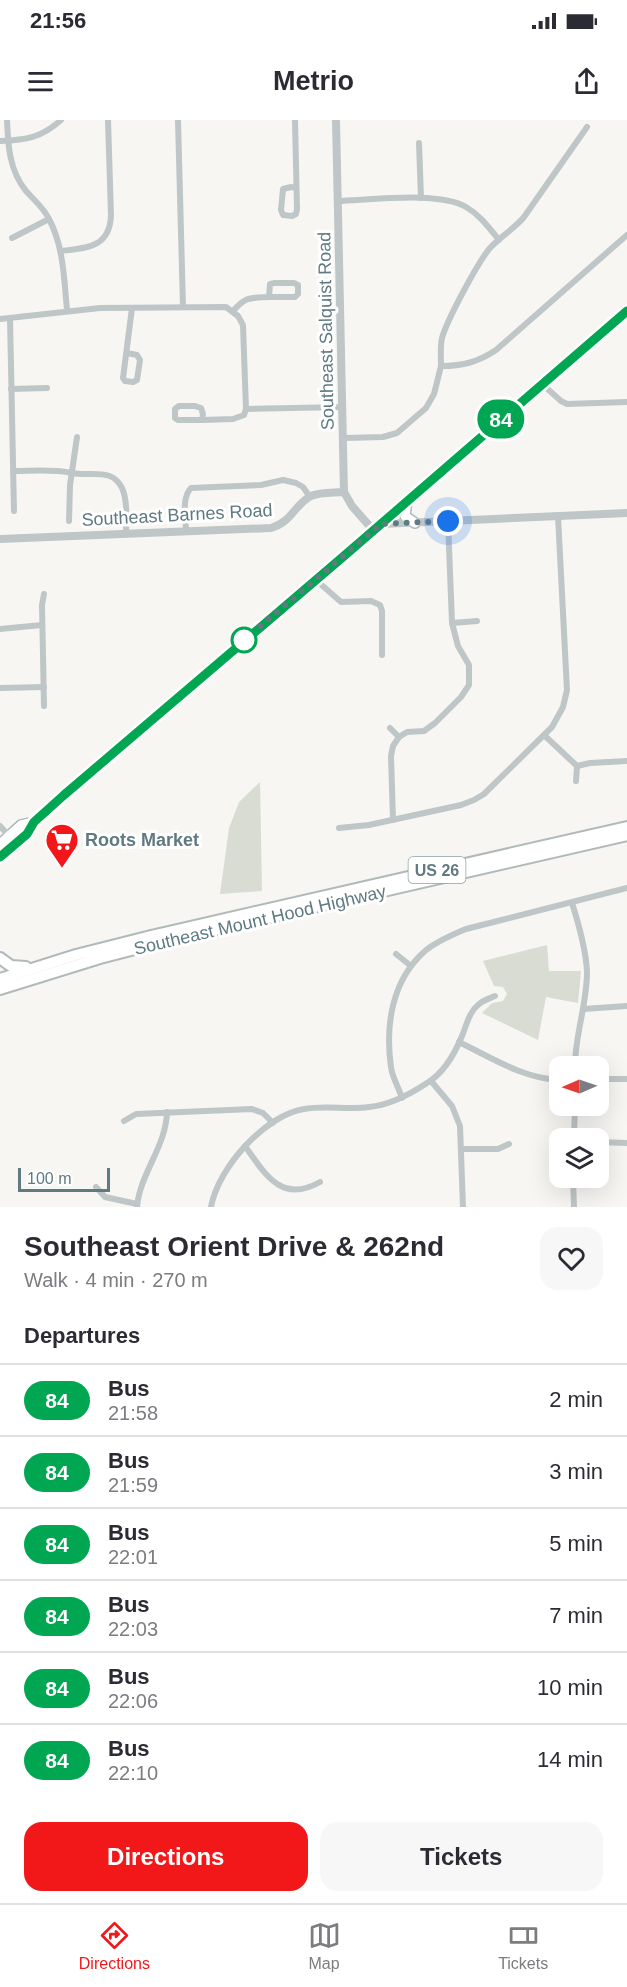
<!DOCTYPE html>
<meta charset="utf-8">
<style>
:root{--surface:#fff;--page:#f7f7f7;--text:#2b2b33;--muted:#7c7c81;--line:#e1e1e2;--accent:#f2181a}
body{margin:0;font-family:Helvetica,sans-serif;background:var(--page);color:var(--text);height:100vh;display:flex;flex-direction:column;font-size:22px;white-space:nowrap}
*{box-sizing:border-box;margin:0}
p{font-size:20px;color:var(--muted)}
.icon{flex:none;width:33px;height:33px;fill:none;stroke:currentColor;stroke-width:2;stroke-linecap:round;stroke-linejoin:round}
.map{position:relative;height:1087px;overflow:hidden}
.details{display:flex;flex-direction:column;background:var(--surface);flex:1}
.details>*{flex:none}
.badge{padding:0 12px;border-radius:20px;font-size:21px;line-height:39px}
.needle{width:39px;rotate:268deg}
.controls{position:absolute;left:549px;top:936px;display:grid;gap:12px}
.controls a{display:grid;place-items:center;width:60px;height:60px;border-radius:12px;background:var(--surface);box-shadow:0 6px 24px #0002;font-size:30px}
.scale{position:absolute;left:18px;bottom:15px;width:92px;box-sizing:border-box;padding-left:6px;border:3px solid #5f7a81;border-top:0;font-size:16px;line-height:21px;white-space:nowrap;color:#5f7a81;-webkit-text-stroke:4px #fff;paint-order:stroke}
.you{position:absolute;width:30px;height:30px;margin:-15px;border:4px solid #fff;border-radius:50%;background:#1a73e8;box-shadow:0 0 0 9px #1a73e833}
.map>.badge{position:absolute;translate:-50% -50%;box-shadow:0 0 0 3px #fff}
h2{padding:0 24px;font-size:22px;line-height:54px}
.round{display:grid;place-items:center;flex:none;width:63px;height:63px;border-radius:18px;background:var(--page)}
.summary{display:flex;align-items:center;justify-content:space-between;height:102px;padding:0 24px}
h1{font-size:28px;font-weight:700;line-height:45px}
.cta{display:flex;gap:12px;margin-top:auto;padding:12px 24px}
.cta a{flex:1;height:69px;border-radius:18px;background:var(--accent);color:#fff;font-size:24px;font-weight:700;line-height:69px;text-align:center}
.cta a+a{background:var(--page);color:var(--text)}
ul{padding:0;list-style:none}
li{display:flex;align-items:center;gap:18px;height:72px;padding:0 24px;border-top:2px solid var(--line)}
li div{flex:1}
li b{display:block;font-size:22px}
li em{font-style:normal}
li .badge{min-width:66px;font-weight:700;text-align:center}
.status{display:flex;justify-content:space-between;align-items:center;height:42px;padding:0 30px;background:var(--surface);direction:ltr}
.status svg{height:16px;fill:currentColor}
header{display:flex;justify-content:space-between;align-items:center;height:78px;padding:0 24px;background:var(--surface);font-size:27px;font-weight:700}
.dock{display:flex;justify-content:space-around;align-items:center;height:84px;border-top:2px solid var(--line);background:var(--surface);font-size:16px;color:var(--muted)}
.dock a{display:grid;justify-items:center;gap:3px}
.dock .selected{color:var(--accent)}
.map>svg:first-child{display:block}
.green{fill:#d8dcd2}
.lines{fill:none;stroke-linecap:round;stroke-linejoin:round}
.secondary-casing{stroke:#afb9bb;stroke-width:12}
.primary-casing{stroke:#b0b9bb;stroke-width:12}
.trunk-casing{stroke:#b2b9bb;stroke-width:14}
.minor{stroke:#bfc6c8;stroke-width:6}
.tertiary{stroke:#bfc6c8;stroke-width:8}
.secondary{stroke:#fff;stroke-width:9}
.primary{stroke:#fff;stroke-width:9}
.trunk{stroke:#fff;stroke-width:10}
.line-casing{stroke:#fff;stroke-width:14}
.line{stroke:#00a651;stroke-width:9}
.walk{stroke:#5f7a81;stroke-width:6;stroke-dasharray:0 10.8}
.stop-dot{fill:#fff;stroke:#00a651;stroke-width:3}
.labels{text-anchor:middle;stroke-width:6;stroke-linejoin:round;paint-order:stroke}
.shield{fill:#fff;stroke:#8fa2a7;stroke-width:1.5}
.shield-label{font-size:16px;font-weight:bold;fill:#5f7a81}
.street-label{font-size:18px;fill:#5f7a81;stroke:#fff}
.poi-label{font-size:18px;font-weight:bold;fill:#5f7a81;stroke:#fff;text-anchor:start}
</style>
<div class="status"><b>21:56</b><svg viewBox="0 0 49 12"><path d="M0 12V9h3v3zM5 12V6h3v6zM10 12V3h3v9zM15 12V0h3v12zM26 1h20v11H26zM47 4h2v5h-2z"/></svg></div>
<header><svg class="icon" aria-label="menu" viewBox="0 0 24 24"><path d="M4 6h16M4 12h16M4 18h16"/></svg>Metrio<svg class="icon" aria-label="share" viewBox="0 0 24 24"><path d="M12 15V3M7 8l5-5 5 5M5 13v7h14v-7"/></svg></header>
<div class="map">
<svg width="627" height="1087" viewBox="0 0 627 1087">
<rect width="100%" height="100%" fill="#f7f6f3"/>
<g class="green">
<polygon points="260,662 262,771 220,774 229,708 239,682"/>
<polygon points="547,825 549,851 581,851 578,883 546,877 538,920 482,893 492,883 503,881 507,874 503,867 494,866 483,841"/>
</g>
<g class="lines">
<g class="secondary-casing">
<g id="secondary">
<polyline points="0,724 21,705 34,702"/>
<polyline points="0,737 27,714 34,702 64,675 344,436 627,191"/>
</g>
</g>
<g class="primary-casing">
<polyline id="primary" points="407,381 405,396 415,403"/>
</g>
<g class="trunk-casing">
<g id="trunk">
<polyline points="0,838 11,846 26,847"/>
<polyline points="0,859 76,835 151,816 627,707"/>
<polyline points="0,869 100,838 162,822 627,715"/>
</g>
</g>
<g class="minor">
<path d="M7,0C8,25 9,50 26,71C34,80 44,88 49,99C64,127 64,160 67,190"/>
<polyline points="178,0 183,187"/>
<polyline points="295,0 297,89 296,94 292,96 283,95 281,90 283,69 291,67 296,68"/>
<path d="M0,21C26,20 41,18 61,0"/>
<polyline points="419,23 421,78"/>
<path d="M338,81C370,80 440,71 466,87C480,95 489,108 499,120"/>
<polyline points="12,118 49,99"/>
<path d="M61,131C86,128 110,128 111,95L108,0"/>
<polygon points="275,163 294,163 298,165 298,174 295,177 269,177 270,164"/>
<path d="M233,191C246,176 250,178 269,177"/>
<polyline points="10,198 14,391"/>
<polyline points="0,199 100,188 226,187 238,196 243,205 246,289 244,295 233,299 202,300"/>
<polyline points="127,233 137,235 140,240 137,260 133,262 125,261 123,258 132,188"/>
<path d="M441,246C441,237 440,227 442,218C447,200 478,142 490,128C501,116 514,109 524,97L587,7"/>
<polyline points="542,264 561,281 567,284 627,282"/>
<polyline points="11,269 47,268"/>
<polygon points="179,286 195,286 201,288 203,294 202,300 178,300 175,298 175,289"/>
<polyline points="246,289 343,287"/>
<path d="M344,318L383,317L397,313L426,288L434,274L441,246C463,246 478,242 496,230L627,115"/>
<path d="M13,351C33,351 53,349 72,353C90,357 112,347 122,368C128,381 126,401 126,414"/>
<polyline points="69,401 70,365 77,317"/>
<path d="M186,412C186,399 181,378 191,368L261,365L283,360L296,363L303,367L310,377"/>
<polyline points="316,460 341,482 371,481 380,485 382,491 382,535"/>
<polyline points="44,474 42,485 44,586"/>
<polyline points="452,503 477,501"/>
<polyline points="0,509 42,505"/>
<polyline points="0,568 44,567"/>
<polyline points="390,608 399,617"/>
<polyline points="544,615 577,646 576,661"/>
<polyline points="577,646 590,643 627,641"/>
<polyline points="393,700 391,636 393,626 399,617 407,612 424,611 435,603 461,577 469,565 469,545 458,526 452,503 448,401"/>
<polyline points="0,706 9,716"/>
<polyline points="339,708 369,705 461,685 474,680 484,674 552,607 563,587 567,570 558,396"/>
<path d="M572,783C579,805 586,829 587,852C587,884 575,915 575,946"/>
<polyline points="396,834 411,846"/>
<polyline points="583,889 627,886"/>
<path d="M459,922C490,937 524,959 560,960"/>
<polyline points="598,959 627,959"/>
<polyline points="431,961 452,986 460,1006 463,1087"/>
<path d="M402,978C399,968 392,957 391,947C385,905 392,860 425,831C437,821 452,815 466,809L627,768"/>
<polyline points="124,1001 136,994 252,989 263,993 273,1003"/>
<polyline points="574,1018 575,986"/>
<polyline points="598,1022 627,1023"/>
<path d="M245,1026C265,1054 281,1084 320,1062"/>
<polyline points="461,1029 498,1029 509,1024"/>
<polyline points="573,1058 574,1087"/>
<polyline points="96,1067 105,1077 137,1084"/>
<path d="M137,1087C140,1053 166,1027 167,992"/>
<path d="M211,1087C218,1048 265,995 304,989C325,985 348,990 369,987C390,985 409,975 427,963C444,953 455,933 462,916C467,904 469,892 479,884C484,880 490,878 495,876"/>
</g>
<g class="tertiary">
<polyline points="336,0 344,372 352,386 373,410"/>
<polyline points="381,404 627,393"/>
<path d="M0,419L271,408C292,402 294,385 311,376C321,372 333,373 344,372"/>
</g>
<use href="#secondary" class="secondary"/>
<use href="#primary" class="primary"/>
<use href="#trunk" class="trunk"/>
</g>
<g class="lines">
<g class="line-casing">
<polyline id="line" points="0,737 27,714 34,702 64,675 344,436 627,191"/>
</g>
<use href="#line" class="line"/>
<polyline class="walk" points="244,520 381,404 448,401"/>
</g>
<defs>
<g id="supermarket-pin" transform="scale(1.725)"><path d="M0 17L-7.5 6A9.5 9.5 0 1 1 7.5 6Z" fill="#f2181a" stroke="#fff"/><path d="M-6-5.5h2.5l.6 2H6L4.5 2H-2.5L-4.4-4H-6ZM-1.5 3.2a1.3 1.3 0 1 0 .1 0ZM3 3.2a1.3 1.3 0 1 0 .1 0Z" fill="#fff"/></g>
</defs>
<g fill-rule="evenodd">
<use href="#supermarket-pin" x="62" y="720"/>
</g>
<circle class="stop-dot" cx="244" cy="520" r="12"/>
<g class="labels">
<rect class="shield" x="408.5" y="737" width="57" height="26" rx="4.5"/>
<g class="shield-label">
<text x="437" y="756">US 26</text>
</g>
<g class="street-label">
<text transform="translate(326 211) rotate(-91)" y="6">Southeast Salquist Road</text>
<text transform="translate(177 395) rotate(-3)" y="6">Southeast Barnes Road</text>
<text transform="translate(260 800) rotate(-13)" y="6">Southeast Mount Hood Highway</text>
</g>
<g class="poi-label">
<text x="85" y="726">Roots Market</text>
</g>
</g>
</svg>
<div class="controls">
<a><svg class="needle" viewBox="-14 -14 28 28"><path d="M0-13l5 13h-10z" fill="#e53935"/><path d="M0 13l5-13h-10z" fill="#7c7c81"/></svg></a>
<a><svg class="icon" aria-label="layers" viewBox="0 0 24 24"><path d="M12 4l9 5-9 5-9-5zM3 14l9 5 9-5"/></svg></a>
</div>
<div class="scale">100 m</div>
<div class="you" style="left:448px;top:401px"></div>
<b class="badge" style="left:501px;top:299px;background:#00a651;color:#fff">84</b>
</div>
<section class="details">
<div class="summary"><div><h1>Southeast Orient Drive &amp; 262nd</h1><p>Walk · 4 min · 270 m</p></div><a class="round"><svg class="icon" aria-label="heart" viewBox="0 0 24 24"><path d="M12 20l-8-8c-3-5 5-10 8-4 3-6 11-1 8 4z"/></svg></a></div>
<h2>Departures</h2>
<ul>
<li><span class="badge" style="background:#00a651;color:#fff">84</span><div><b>Bus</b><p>21:58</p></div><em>2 min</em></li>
<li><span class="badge" style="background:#00a651;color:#fff">84</span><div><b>Bus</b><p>21:59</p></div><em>3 min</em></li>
<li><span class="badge" style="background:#00a651;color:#fff">84</span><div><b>Bus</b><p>22:01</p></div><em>5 min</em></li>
<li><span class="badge" style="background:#00a651;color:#fff">84</span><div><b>Bus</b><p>22:03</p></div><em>7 min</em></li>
<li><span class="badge" style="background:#00a651;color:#fff">84</span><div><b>Bus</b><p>22:06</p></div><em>10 min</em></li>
<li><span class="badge" style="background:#00a651;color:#fff">84</span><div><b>Bus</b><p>22:10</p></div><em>14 min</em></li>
</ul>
<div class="cta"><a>Directions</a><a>Tickets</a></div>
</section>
<nav class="dock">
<a class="selected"><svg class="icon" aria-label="directions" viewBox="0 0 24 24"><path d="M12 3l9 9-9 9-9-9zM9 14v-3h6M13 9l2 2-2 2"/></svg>Directions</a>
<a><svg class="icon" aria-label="map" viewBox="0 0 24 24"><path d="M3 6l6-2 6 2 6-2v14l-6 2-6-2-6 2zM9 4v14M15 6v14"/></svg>Map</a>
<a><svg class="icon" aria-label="tickets" viewBox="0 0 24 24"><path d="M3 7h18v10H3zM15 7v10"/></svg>Tickets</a>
</nav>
